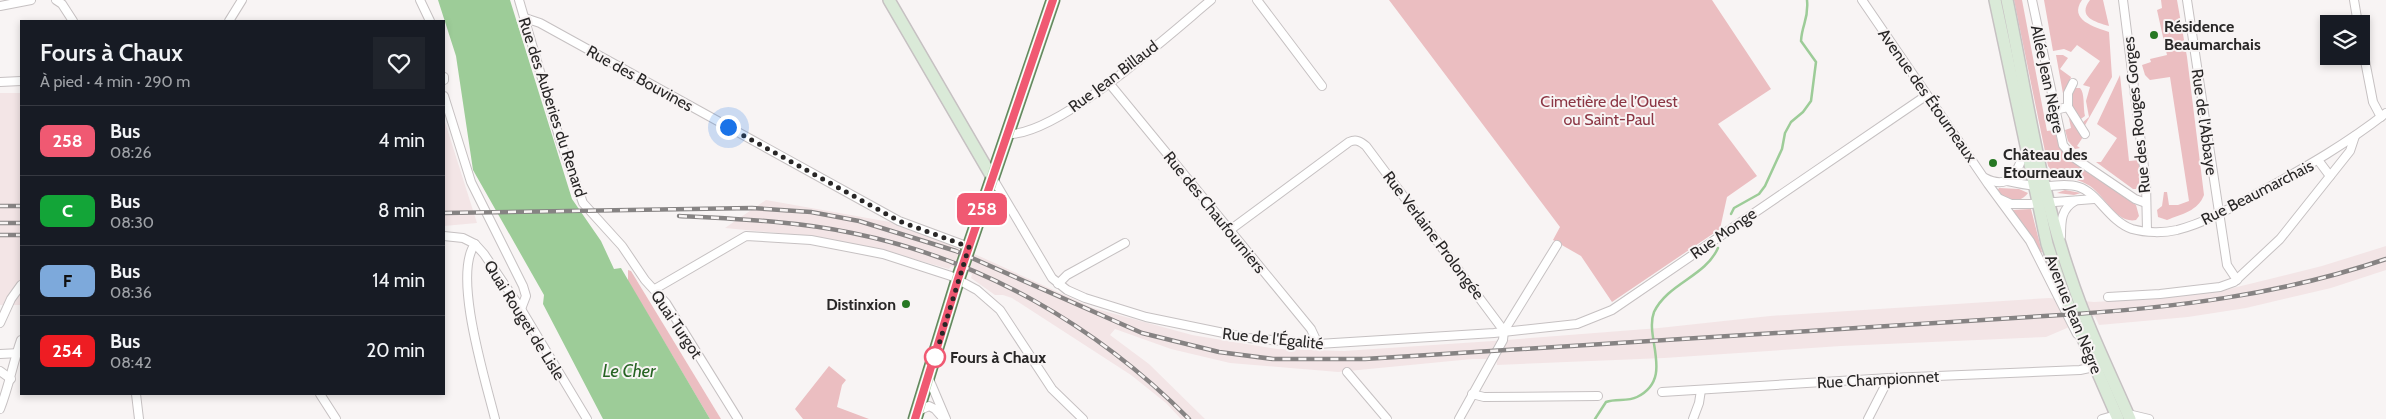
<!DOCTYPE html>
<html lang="fr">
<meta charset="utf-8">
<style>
:root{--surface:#171b24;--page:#20242c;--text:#f1f3f6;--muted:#9ea1a6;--line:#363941}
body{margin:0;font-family:Cabin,sans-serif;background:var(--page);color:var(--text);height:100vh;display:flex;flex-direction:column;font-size:19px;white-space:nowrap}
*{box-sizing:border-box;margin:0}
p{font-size:16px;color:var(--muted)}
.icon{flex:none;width:28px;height:28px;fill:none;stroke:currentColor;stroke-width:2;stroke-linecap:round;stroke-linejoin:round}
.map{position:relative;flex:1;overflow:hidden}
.details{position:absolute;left:20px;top:20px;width:425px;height:375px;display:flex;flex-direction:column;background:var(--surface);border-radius:0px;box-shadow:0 2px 8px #0003}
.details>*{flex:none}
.badge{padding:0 10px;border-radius:8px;font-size:18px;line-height:32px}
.buttons{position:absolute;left:2320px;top:15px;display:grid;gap:10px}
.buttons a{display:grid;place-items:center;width:50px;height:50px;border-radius:0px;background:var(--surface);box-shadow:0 2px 8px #0003;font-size:25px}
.you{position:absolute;width:25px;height:25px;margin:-12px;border:4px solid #fff;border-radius:50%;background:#1a73e8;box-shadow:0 0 0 8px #1a73e833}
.map>.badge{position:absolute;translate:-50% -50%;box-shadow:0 0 0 2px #fff}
.round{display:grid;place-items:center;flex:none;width:52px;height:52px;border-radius:0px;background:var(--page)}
.headline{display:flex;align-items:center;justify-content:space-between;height:85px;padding:0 20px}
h1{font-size:24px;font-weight:600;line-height:38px}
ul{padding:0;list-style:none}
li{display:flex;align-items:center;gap:15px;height:70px;padding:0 20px;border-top:1px solid var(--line)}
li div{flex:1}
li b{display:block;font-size:19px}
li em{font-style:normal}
li .badge{min-width:55px;font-weight:700;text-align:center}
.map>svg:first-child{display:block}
.built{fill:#f3e5e6}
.green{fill:#ebbec1}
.water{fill:#9dcc98}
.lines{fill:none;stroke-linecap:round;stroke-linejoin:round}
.stream{stroke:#9dcc98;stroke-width:2.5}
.minor-casing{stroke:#c6c1c2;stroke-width:10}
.secondary-casing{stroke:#c6c1c2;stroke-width:14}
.primary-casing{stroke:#63875e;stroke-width:15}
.minor{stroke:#fff;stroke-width:8}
.secondary{stroke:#daead8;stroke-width:11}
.primary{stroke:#b4d6b0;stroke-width:12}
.rail-casing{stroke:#868383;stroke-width:4.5}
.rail{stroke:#f8f4f4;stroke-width:2.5;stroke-dasharray:8;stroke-linecap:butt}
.line-casing{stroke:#fff;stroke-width:11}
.line{stroke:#f05972;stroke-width:8}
.walk{stroke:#292727;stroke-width:5;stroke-dasharray:0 9}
.poi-dot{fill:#277823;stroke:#f8f4f4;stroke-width:2}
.stop-dot{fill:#fff;stroke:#f05972;stroke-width:2.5}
.labels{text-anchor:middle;stroke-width:4;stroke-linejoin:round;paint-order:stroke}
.poi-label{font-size:16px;font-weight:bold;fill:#292727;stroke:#f8f4f4;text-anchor:start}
.street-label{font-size:16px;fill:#292727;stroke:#f8f4f4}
.park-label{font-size:16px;fill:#8c3745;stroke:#f8f4f4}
.stop-label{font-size:16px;font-weight:bold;fill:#292727;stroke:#f8f4f4;text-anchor:start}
.water-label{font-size:18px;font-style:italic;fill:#276423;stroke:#f8f4f4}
</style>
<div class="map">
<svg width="2386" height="419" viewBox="0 0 2386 419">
<rect width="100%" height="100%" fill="#f8f4f4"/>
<g class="built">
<rect x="0" y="93" width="21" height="212"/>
<polygon points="444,119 477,223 444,226"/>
<polygon points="766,200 890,222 979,256 1093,308 1192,335 1277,349 1344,351 1493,341 1659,328 1770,316 2049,298 2094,302 2146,299 2225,290 2322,266 2386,246 2386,270 2331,288 2246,308 2188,317 2099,325 2095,316 2046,337 1841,346 1664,358 1497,365 1496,359 1472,359 1338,372 1230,363 1171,349 1115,329 1110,335 1149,364 1205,419 1181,419 1166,403 1131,375 1012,298 1003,295 995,295 971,278 972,274 951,266 949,269 882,250 821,237 725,228"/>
</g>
<g class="green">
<polygon points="1389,0 1712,0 1771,89 1718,124 1757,176 1727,197 1720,229 1612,302 1581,256 1553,240 1560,227"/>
<path d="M2014,0H2022L2047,131L2054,130L2061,150L2077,164L2136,205L2139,216L2136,220C2116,224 2105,196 2090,186C2079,179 2068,178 2056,176L2048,166Z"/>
<path d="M2044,0H2082C2068,20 2095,27 2109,32L2112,77L2084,127L2082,123L2089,117L2086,101L2090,87L2083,85L2100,61L2077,45L2071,52L2064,49L2053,51Z"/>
<path d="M2090,0H2103L2109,26C2095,22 2077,17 2090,0Z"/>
<path d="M2161,0H2177L2187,57L2204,195C2198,211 2182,214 2167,220L2158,217L2157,210L2162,206L2164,192H2167L2169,205H2178L2189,201L2170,77L2150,80L2145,75L2142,65L2151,62L2150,59L2167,55L2157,10L2162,8Z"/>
<polygon points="2056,55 2063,55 2068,58 2060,69 2071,77 2064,99"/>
<polygon points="2120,75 2129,161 2139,160 2139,184 2136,189 2133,189 2096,162 2101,162 2117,138 2097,124"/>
<path d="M2074,88H2080C2085,93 2083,108 2085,116L2078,121C2071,110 2069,100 2074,88Z"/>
<polygon points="2068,114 2083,137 2077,146 2080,148 2075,149 2068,141 2065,130 2071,128"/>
<path d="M1999,188L2019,189L2028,193C2019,205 2005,200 1997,191Z"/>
<polygon points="2065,190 2081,193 2074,195 2057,193"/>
<polygon points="2031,209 2042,252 2040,253 2012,210"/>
<polygon points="628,270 631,271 721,419 710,419 628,281"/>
<polygon points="829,366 846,380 842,385 837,407 869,419 803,419 795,409"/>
</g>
<polygon class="water" points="438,0 510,0 572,199 601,241 614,269 621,268 710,419 603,419 543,304 544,295 473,170 456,56"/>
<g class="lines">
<g class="stream">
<path d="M1731,214L1734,208L1759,194L1765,186L1782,149L1785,133L1791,122L1803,112L1811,101L1816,62L1801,41C1802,24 1809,19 1807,0"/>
<path d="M1595,419L1606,402C1616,398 1627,402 1637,397C1675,378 1644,338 1654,312C1668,283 1705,277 1718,248"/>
</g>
<g class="minor-casing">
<g id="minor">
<polyline points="56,0 62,4 73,21"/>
<polyline points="420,0 430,21"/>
<polyline points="519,0 560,140 583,203 622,246 645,280 666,303 738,419"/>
<polyline points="1257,0 1322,86"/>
<polyline points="1862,0 1988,184 2030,241 2077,334"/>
<polyline points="2032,0 2063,145 2073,157 2135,199 2146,203"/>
<polyline points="2123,0 2146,183 2147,231"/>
<polyline points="2187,0 2227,265 2237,280"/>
<polyline points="2354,0 2358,24"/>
<polyline points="0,6 31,0"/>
<polyline points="525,18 540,23 899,221 969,247"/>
<polyline points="229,21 242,0"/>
<polyline points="2361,40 2373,102 2381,117"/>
<polyline points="444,77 444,80"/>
<polyline points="0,82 21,81"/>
<polyline points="1109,83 1311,329 1318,344"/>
<polyline points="444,96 471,182 523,286 526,296 521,309"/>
<polyline points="2068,107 2085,134"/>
<polyline points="2055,110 2068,107 2068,93 2073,83"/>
<path d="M1006,134C1056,138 1171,33 1211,0"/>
<polyline points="2318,160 2330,176"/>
<polyline points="992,177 1052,278 1067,290 1085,298 1146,317 1248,338 1318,344 1494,333 1577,324 1612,310 1927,95"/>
<path d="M1985,178C2012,192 2018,169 2026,148"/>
<path d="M2007,181C2020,184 2032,187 2045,186C2057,186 2067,183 2079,187C2098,193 2109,221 2132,229C2146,233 2164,233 2177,230C2208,222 2236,205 2264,190C2306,167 2348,143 2386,113"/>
<polyline points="2000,199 2011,204 2030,204 2094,199"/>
<path d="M1230,230L1349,142C1356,139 1360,141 1366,146L1504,331"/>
<polyline points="444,236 463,238 475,244 484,254 521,309 587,419"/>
<path d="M2061,236C2061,221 2061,209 2075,201"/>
<path d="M475,244C452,275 486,382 495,419"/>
<polyline points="1058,284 1067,275 1125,243"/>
<polyline points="655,289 746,236 811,240 883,254 951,276 977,290 1000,310 1052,389 1083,419"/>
<polyline points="2108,297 2160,294 2220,287 2234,282 2280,239 2350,151 2355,136"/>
<polyline points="0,323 11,299 21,285"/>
<polyline points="0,354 20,353"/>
<polyline points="0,371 11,379"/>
<polyline points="1347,372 1387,419"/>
<polyline points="929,379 946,419"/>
<polyline points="1662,392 1889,378 2080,370 2094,367"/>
<polyline points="136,394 139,419"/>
<polyline points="320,394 336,419"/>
<polyline points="1472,394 1484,397 1598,396"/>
<path d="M0,409C9,386 13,363 21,340"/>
<polyline points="918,411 929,406 935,409 942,417"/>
<polyline points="2128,414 2149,419"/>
<polyline points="1459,419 1503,340 1504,331 1557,245"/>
<polyline points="1693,419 1699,403 1701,390"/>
<polyline points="1868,419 1889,378"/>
<polyline points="2102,419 2116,415"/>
</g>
</g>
<g class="secondary-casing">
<g id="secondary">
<polyline points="889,0 992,177"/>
<polyline points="1995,0 2047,244 2064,295 2118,419"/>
<path d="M2007,0C2026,91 2039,186 2070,275C2086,324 2109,371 2130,419"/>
</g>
</g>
<g class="primary-casing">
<polyline id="primary" points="915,419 958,279 1053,0"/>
</g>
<use href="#minor" class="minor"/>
<use href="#secondary" class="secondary"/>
<use href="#primary" class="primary"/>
<g class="rail-casing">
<g id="rail">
<polyline points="0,206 21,206"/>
<path d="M444,213L752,208L811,212L859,221L956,251L1142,333L1219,352L1273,359H1365L2061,315C2172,308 2280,295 2386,259"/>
<path d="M679,216C737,219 795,221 852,233C981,259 1097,326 1189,419"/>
<polyline points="0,223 21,223"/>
<polyline points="0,235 21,235"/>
</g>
</g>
<use href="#rail" class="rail"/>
</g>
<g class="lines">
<g class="line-casing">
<polyline id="line" points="915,419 958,279 1053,0"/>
</g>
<use href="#line" class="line"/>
<polyline class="walk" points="728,127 899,221 969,247 935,357"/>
</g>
<g class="poi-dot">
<circle cx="2154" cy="35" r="5"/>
<circle cx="1993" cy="163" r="5"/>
<circle cx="906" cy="304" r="5"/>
</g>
<circle class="stop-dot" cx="935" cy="357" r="10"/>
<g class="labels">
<g class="poi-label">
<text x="2164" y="32">Résidence<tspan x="2164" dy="18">Beaumarchais</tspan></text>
<text x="2003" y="160">Château des<tspan x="2003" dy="18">Etourneaux</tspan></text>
<text x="896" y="310" text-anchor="end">Distinxion</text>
</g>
<g class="street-label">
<text transform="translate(1113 76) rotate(-37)" y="6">Rue Jean Billaud</text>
<text transform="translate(640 78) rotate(29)" y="6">Rue des Bouvines</text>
<text transform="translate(2048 79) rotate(78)" y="6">Allée Jean Nègre</text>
<text transform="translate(1928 95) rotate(55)" y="6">Avenue des Étourneaux</text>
<text transform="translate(553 107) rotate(72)" y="6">Rue des Auberies du Renard</text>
<text transform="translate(2136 115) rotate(-96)" y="6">Rue des Rouges Gorges</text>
<text transform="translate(2205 122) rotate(82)" y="6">Rue de l'Abbaye</text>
<text transform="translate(2257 192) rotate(-27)" y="6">Rue Beaumarchais</text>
<text transform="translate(1215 212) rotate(51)" y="6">Rue des Chaufourniers</text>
<text transform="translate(1723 233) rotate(-35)" y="6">Rue Monge</text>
<text transform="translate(1434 235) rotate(53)" y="6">Rue Verlaine Prolongée</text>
<text transform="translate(2074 314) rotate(68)" y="6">Avenue Jean Nègre</text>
<text transform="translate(525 320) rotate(58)" y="6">Quai Rouget de Lisle</text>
<text transform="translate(677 324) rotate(56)" y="6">Quai Turgot</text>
<text transform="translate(1273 338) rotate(6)" y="6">Rue de l'Égalité</text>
<text transform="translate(1878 379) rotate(-3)" y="6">Rue Championnet</text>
</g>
<g class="park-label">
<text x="1609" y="107">Cimetière de l’Ouest<tspan x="1609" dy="18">ou Saint-Paul</tspan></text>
</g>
<g class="stop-label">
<text x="950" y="363">Fours à Chaux</text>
</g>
<g class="water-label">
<text x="629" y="377">Le Cher</text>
</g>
</g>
</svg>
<div class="buttons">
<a><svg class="icon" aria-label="layers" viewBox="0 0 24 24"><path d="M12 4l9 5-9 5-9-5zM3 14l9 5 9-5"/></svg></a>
</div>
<div class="you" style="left:728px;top:127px"></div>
<b class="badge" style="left:982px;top:209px;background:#f05972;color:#fff">258</b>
<section class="details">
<div class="headline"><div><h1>Fours à Chaux</h1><p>À pied · 4 min · 290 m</p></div><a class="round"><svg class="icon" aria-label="heart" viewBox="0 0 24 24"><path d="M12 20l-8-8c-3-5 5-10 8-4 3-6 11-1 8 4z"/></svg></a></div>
<ul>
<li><span class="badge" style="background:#f05972;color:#fff">258</span><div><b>Bus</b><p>08:26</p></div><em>4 min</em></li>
<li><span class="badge" style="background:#13a538;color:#fff">C</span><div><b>Bus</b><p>08:30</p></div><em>8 min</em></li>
<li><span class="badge" style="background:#7da9db;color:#111">F</span><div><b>Bus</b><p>08:36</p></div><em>14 min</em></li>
<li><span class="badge" style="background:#ee1d23;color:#fff">254</span><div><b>Bus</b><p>08:42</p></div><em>20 min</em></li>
</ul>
</section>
</div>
